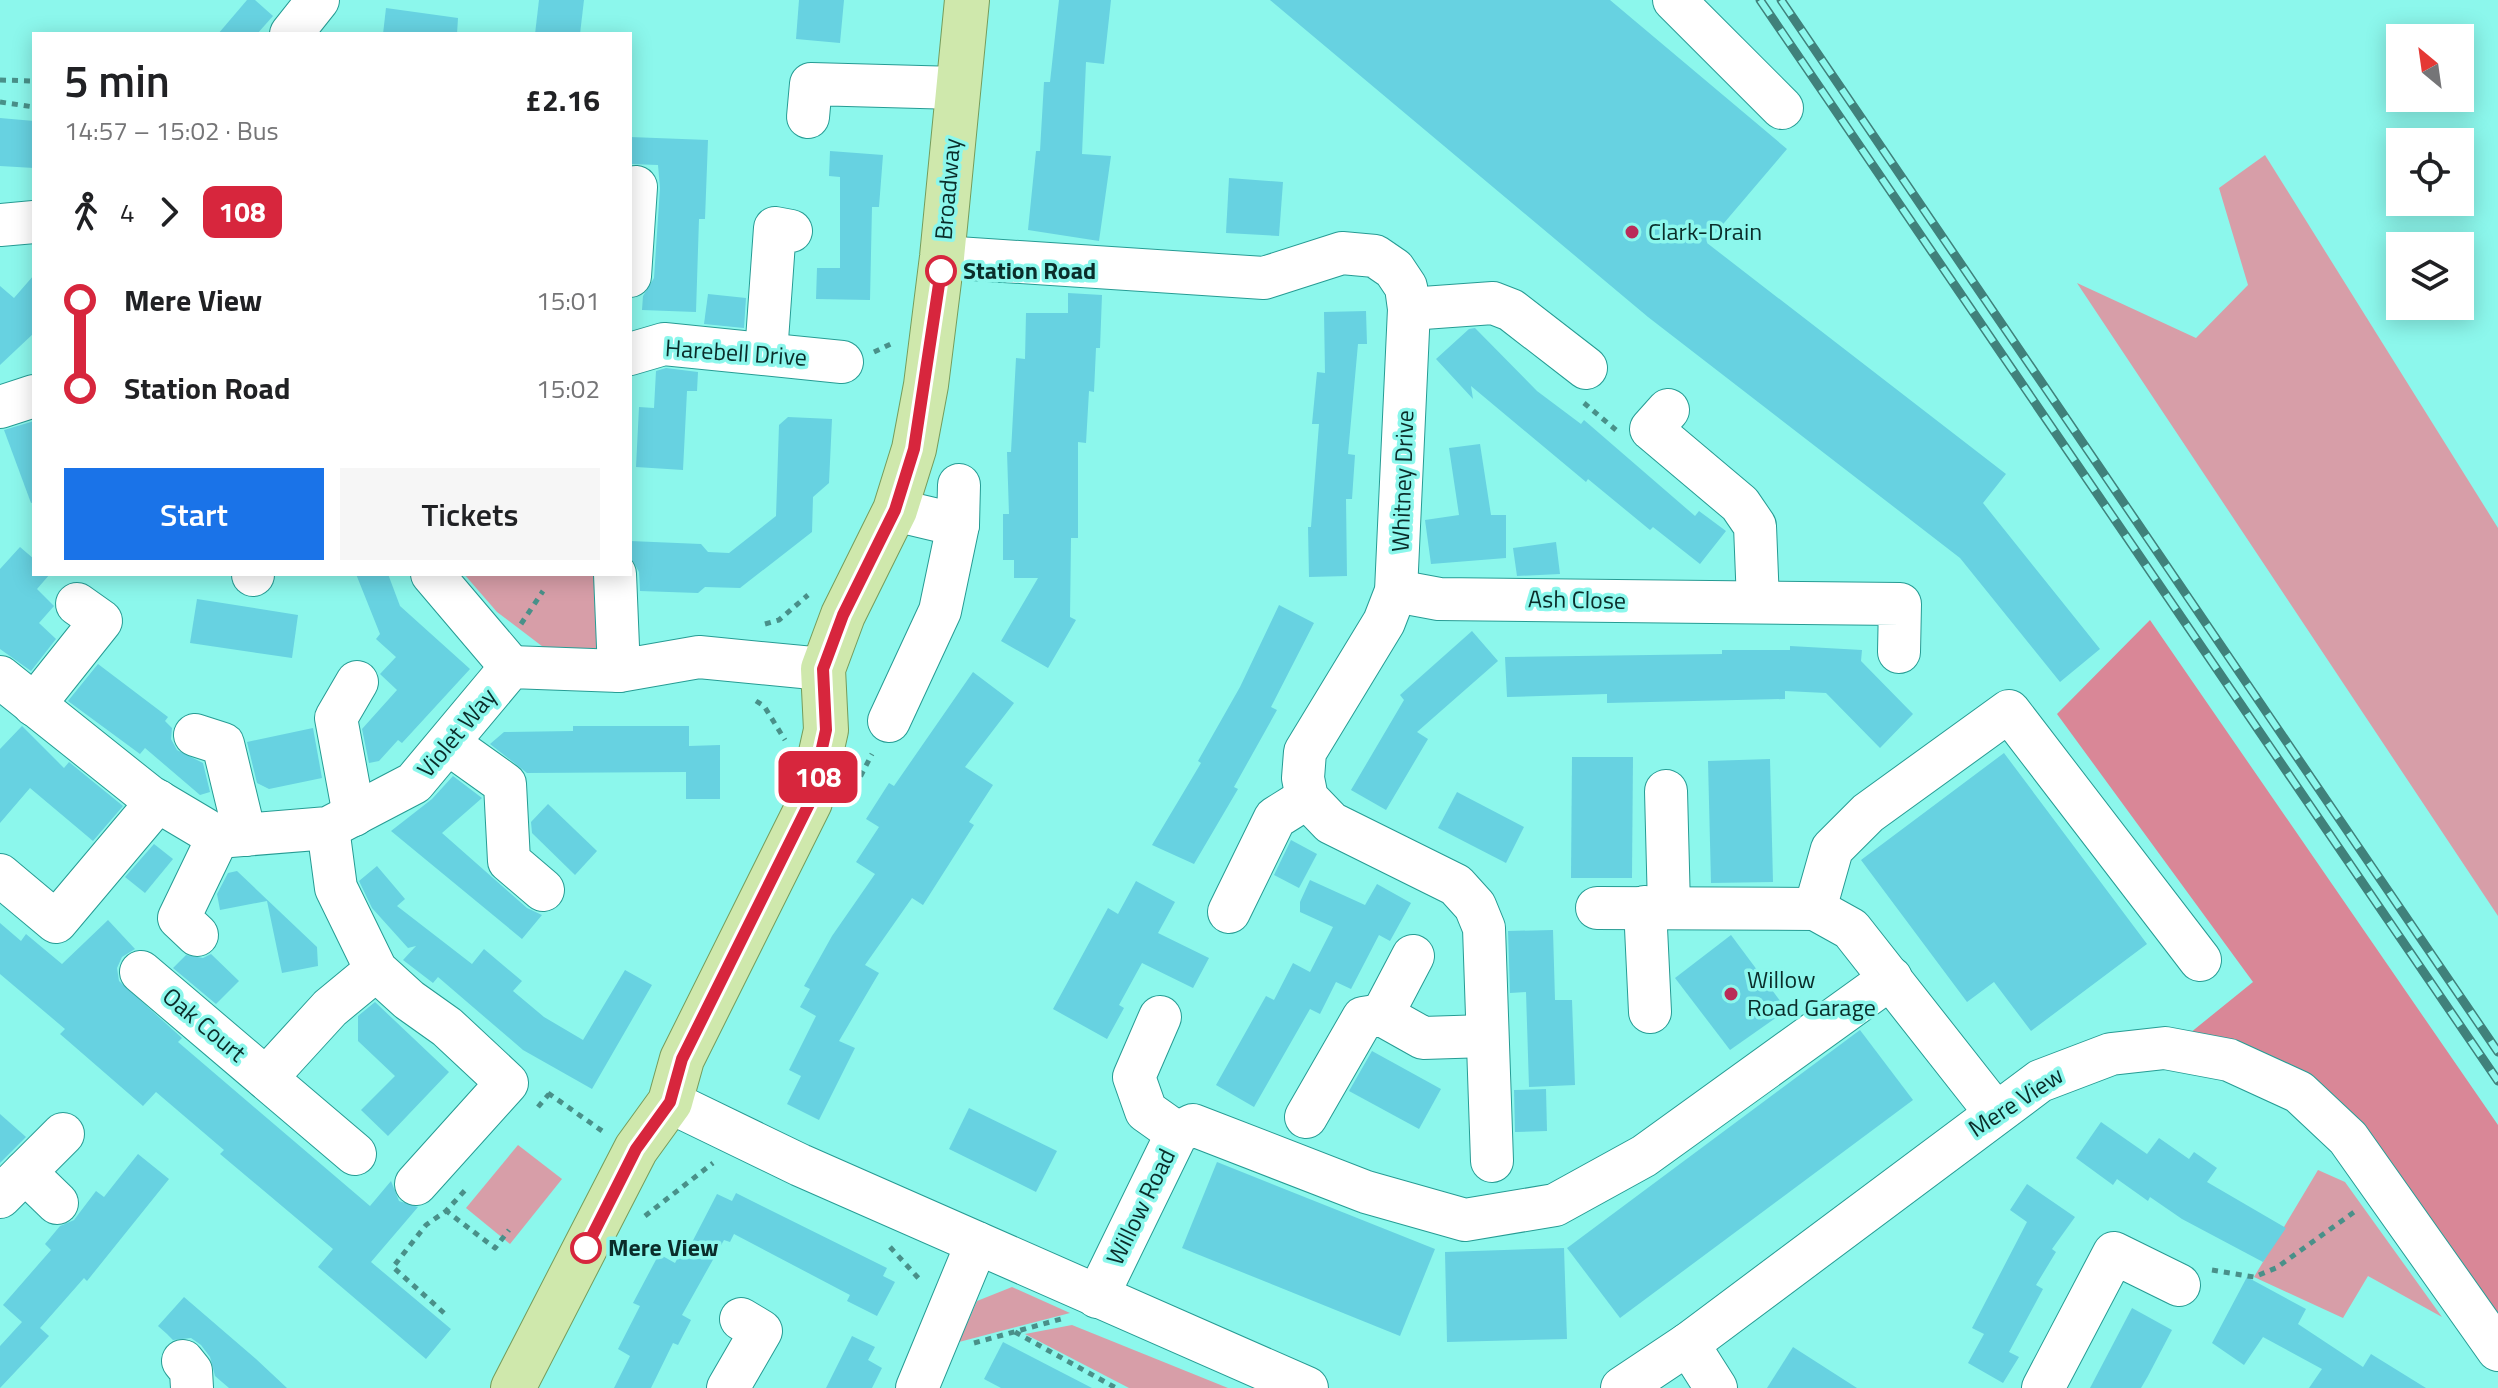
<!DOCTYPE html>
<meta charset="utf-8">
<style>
:root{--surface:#fff;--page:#f6f6f6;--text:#202124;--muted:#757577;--accent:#1a73e8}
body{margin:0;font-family:"Titillium Web",sans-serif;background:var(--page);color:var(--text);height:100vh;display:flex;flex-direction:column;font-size:30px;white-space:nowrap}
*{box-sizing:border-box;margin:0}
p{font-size:26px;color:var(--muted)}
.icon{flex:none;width:44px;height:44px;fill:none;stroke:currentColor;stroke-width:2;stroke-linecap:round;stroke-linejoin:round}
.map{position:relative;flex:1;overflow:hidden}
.side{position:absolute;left:32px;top:32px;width:600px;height:544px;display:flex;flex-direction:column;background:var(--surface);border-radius:0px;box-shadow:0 4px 20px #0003}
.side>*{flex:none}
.badge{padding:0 16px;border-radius:12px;font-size:28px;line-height:52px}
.needle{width:52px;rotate:331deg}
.fabs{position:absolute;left:2386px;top:24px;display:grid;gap:16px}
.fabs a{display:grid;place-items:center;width:88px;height:88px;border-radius:0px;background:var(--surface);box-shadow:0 4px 20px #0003;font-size:40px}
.map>.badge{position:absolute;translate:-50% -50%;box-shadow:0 0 0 4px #fff}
.legs{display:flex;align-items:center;gap:12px;height:88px;padding:0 32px;font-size:26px}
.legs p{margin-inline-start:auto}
.overview{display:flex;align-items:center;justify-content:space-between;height:136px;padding:0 32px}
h1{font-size:44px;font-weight:600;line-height:60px}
.primary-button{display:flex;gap:16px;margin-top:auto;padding:16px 32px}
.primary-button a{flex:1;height:92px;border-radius:0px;background:var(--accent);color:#fff;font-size:32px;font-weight:600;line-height:92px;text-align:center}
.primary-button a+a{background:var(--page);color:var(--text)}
ul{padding:0 32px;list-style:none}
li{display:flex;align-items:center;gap:28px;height:88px;font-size:30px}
li i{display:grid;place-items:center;width:12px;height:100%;margin:0 10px;background:currentColor}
li i::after{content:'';width:20px;height:20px;margin:-10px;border:6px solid;border-radius:50%;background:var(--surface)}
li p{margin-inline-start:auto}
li:first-child i{background:linear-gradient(#0000 50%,currentColor 0)}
li:last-child i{background:linear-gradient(currentColor 50%,#0000 0)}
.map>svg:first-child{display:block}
.green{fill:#d79ea8}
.forest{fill:#d98797}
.building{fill:#67d2e1}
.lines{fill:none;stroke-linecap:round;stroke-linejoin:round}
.minor-casing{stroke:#269c94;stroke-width:44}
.major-casing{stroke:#759c5b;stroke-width:46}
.path{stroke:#499089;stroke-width:5;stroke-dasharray:6 6;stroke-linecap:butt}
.minor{stroke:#fff;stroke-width:42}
.major{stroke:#cfe8ac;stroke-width:44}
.rail-casing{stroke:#40817b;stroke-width:9}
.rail{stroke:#8cf7ec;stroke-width:6;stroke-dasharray:18;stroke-linecap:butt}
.line-1-casing{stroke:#fff;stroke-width:18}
.line-1{stroke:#d7263d;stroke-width:12}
.poi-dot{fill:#ba2b58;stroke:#8cf7ec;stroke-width:3}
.stop-1-dot{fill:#fff;stroke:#d7263d;stroke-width:4}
.labels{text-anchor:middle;stroke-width:7;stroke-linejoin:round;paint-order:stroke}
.street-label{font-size:24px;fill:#0a2d2a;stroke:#8cf7ec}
.poi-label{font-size:24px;fill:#0a2d2a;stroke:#8cf7ec;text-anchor:start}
.stop-label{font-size:24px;font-weight:bold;fill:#0a2d2a;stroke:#8cf7ec;text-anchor:start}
</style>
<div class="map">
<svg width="2498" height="1388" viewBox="0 0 2498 1388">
<rect width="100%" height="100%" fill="#8cf7ec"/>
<g class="green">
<polygon points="2265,155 2498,528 2498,916 2077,283 2196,338 2248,285 2219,188"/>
<polygon points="464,574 604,574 602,659 551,653 497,612"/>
<polygon points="518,1145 562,1179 510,1244 466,1208"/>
<polygon points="2318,1170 2345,1182 2442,1317 2368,1276 2343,1318 2254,1277"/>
<polygon points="1012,1287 1070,1313 959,1342 977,1301"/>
<polygon points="1072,1325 1228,1388 1129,1388 1025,1334"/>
</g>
<polygon class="forest" points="2150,620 2498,1125 2498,1318 2375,1143 2190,1033 2253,982 2057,714"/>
<g class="building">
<polygon points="247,0 255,0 273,16 257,34 218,34"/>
<polygon points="539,0 584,0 580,34 535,34"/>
<polygon points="799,0 844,0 840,43 796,39"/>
<polygon points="1059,0 1111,0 1104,64 1086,62 1082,154 1111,156 1099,241 1028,230 1036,151 1040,151 1044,82 1050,82"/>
<polygon points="1270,0 1610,0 1787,149 1707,243 2006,474 1983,503 2100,649 2060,682 1960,558 1648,317"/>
<polygon points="386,8 458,18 457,34 383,34"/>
<polygon points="0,118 34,121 34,168 0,166"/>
<polygon points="630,137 708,140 705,219 699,219 696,312 642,310 643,296 654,278 660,188 658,165 630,164"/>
<polygon points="830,151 883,155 879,207 872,207 870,300 816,299 817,268 840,268 840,177 829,176"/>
<polygon points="1229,178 1283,182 1279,236 1226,233"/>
<polygon points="34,275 34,333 0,365 0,286 14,298"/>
<polygon points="1068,293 1102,295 1100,348 1096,348 1094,392 1089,391 1086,443 1078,442 1078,538 1071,538 1070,617 1076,620 1048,668 1001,641 1038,578 1014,578 1014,560 1003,560 1003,514 1009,514 1007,452 1011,452 1016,358 1025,359 1026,313 1068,313"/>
<polygon points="708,294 746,298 744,328 704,324"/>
<polygon points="1366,311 1367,344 1358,344 1348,454 1355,455 1352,499 1346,499 1347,576 1309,577 1308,527 1311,527 1319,424 1312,424 1317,372 1325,373 1324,312"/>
<polygon points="1475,328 1537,391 1581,424 1584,420 1695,516 1699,511 1726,531 1700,564 1653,527 1650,530 1588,479 1586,482 1471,386 1473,399 1436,359 1469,329"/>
<polygon points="666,368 698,372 697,391 687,391 683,470 636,467 639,407 654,408 656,371"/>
<polygon points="788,417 832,419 829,483 813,497 812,532 740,588 705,587 698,593 640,591 639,572 630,556 630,541 701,544 708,552 729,553 776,516 779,425"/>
<polygon points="34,421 34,502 31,503 4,430"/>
<polygon points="1480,444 1491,515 1506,515 1506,558 1431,564 1425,520 1459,515 1449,448"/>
<polygon points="1556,542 1560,574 1517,576 1513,548"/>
<polygon points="20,547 34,559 34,574 50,574 37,589 54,606 39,623 56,639 31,671 0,649 0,569"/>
<polygon points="356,574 388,574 400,606 470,669 402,743 398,740 379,761 369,763 362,729 397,690 380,674 396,657 376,639 380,634"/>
<polygon points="197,599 298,615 292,658 190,643"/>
<polygon points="1279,605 1314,623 1271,707 1277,710 1234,787 1238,789 1194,864 1152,845 1201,763 1198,761 1240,687"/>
<polygon points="1472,631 1498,661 1417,732 1428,739 1386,810 1351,790 1404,700 1400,695"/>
<polygon points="1790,646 1862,650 1861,661 1913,714 1880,748 1826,693 1785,691 1785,699 1607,703 1607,694 1507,697 1505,657 1722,654 1722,650 1790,650"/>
<polygon points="98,664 168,717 165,721 172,728 171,739 177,750 203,763 210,792 200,795 145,748 140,754 68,701"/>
<polygon points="973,672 1014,703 965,767 993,785 969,822 974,825 923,905 912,898 865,965 879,973 839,1041 855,1048 819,1120 787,1104 801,1076 789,1070 816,1016 800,1007 810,989 804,986 832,936 875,874 856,862 879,827 866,819 889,783 894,786"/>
<polygon points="22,726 64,768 69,762 123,806 93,841 30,788 0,823 0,749"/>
<polygon points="573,726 689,726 689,746 720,745 720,799 686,799 686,772 527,773 490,744 504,732 573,731"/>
<polygon points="313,728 322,778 269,789 257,783 247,742"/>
<polygon points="2004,753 2147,944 2031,1031 1994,982 1967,1002 1861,860"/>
<polygon points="1572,757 1633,757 1632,878 1571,878"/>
<polygon points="1770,759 1773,882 1711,883 1708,761"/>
<polygon points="453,776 482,798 442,833 527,908 542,915 522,939 391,831 432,799"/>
<polygon points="1457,792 1524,827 1506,863 1438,828"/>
<polygon points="548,804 597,851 575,875 532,833 531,822"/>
<polygon points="1291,840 1317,854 1299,888 1274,875"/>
<polygon points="154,844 173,859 145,893 125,877"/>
<polygon points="377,866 405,899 397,906 472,964 484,949 522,981 513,991 544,1017 583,1040 625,970 652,985 592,1089 523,1050 438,977 433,983 403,960 416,946 408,948 372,908 359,881"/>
<polygon points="237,871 317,947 318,966 282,973 267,901 220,910 217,894 228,873"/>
<polygon points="1310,880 1365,905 1377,884 1411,903 1390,941 1379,935 1351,989 1336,982 1320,1014 1310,1009 1254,1107 1216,1085 1266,996 1274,1000 1293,963 1310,972 1333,927 1300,912 1300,902"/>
<polygon points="1136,881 1175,902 1158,933 1209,958 1193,988 1142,963 1119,1005 1124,1008 1107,1039 1053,1009 1108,908 1118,914"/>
<polygon points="108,920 135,949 122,957 117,968 119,981 182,1038 178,1042 370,1206 391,1181 399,1201 418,1207 371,1262 451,1329 426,1359 318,1267 333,1249 220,1154 224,1150 156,1092 143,1106 60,1034 65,1029 0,974 0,923 21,941 26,934 62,964"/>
<polygon points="1553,930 1555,1000 1572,1000 1575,1085 1529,1087 1526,992 1510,993 1508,931"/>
<polygon points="1731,935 1787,1010 1730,1050 1675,978"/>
<polygon points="211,954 239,981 216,1004 173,968 186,955 203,958"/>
<polygon points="375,1002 449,1072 388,1136 361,1110 395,1076 358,1041 358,1016"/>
<polygon points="1860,1030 1913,1100 1620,1318 1567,1248"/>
<polygon points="1372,1051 1441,1089 1419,1129 1349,1091"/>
<polygon points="1546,1089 1547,1131 1515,1132 1514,1090"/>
<polygon points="969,1108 1057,1151 1036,1192 949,1149"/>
<polygon points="0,1114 26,1137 0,1163"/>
<polygon points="2101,1122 2147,1154 2159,1138 2189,1159 2194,1152 2217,1168 2207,1182 2286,1228 2263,1262 2182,1219 2150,1197 2148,1201 2117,1179 2113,1185 2076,1158"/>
<polygon points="138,1154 169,1179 87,1281 84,1278 40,1328 49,1336 0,1388 0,1346 22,1322 3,1305 51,1250 45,1244 60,1226 74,1220 96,1191 104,1197"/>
<polygon points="1217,1162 1435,1249 1400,1336 1182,1248"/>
<polygon points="2027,1184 2075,1217 2052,1249 2056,1252 2036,1285 2043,1289 2009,1352 2019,1357 2003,1383 1968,1363 1984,1334 1972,1328 2027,1222 2010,1210"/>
<polygon points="736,1193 887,1268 883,1276 895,1282 877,1316 847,1301 850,1295 734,1234 730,1242 724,1240 682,1315 691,1320 678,1345 673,1343 651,1388 614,1388 630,1356 618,1349 640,1306 633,1303 659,1254 675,1263 682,1250 687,1252 717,1194 732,1201"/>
<polygon points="1564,1248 1567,1339 1447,1342 1445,1252"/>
<polygon points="2247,1277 2306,1309 2298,1324 2363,1367 2371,1354 2426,1388 2309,1388 2322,1369 2263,1337 2244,1365 2212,1343"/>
<polygon points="184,1297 256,1359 287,1388 229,1388 215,1376 210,1357 201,1345 191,1338 173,1340 167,1334 158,1326"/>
<polygon points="2132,1308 2172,1330 2148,1376 2141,1388 2090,1388"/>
<polygon points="852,1336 875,1347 868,1360 882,1368 872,1388 826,1388"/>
<polygon points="1003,1342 1092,1388 1001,1388 984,1379"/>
<polygon points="1793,1347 1857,1388 1767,1388"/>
</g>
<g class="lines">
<g class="minor-casing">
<g id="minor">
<polyline points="1674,0 1782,108"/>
<polyline points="291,34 318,0"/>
<polyline points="808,117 811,84 957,88"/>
<polyline points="0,225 34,222"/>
<polyline points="942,257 1264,278 1342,253 1375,256 1394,269 1406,287 1409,309 1396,591 1384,622 1305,752 1303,778 1307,798 1331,823 1456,885 1475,906 1484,928 1492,1161"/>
<polyline points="630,276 636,187"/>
<polyline points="1409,309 1493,303 1511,310 1586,368"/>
<polyline points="630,354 664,344 842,362"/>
<polyline points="766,354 775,228 791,231"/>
<polyline points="0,407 34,396"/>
<polyline points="1668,410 1651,429 1740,504 1755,526 1758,602"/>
<polyline points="895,510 958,525 959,485"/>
<polyline points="432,574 511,667"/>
<polyline points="615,574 619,671"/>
<polyline points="253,575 253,574"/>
<polyline points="1396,591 1439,599 1900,604 1899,652"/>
<polyline points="0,677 149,796 218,837 328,828 414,783 511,667 619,671 699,657 823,669"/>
<polyline points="34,705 101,621 77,604"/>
<polyline points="889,721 940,611 958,525"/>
<polyline points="195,735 223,744 245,835"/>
<polyline points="449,744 505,784 509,861 543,890"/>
<polyline points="1666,791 1669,907"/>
<polyline points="354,815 336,718 357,682"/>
<polyline points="328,828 336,888 376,970 409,1000 447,1027 507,1083 416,1184"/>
<polyline points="0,875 56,922 158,801"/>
<polyline points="1645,907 1650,1012"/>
<polyline points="1597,908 1815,909 1851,929 1995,1112"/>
<polyline points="1815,909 1832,849 1868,813 2009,711 2200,960"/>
<polyline points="1229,912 1275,818 1307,798"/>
<polyline points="197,935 179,918 218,837"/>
<polyline points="141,972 355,1154"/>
<polyline points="1382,1015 1413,956"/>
<polyline points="1160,1017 1134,1077 1146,1111 1177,1133"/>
<polyline points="266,1078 330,1008 376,970"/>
<polyline points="670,1102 800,1165 1307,1388"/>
<polyline points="1306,1117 1363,1018 1382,1015 1423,1038 1486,1036"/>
<polyline points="25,1172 57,1203"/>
<polyline points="0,1197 63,1134"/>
<polyline points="1097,1297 1177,1133 1193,1125 1366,1192 1465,1220 1555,1205 1644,1156 1891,978"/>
<polyline points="1688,1344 1716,1388"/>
<polyline points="183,1361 191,1371 192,1388"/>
<polyline points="728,1388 761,1331 741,1319"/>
<polyline points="917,1388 977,1243"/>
<polyline points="1622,1388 1688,1344 2040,1081 2111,1054 2165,1048 2229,1060 2299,1092 2348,1138 2498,1350"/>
<polyline points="2043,1388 2114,1253 2179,1285"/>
</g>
</g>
<g class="major-casing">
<polyline id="major" points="513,1388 636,1149 670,1102 682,1059 810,802 826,730 823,669 843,615 895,510 914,449 926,385 942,257 967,0"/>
</g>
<g class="path">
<polyline points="0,80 34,81"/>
<polyline points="0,102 34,107"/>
<polyline points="874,352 893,343"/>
<polyline points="1584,403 1616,430"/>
<polyline points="521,624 543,591"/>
<polyline points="765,624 779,620 808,595"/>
<polyline points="756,701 764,706 785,740"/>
<polyline points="855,787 872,754"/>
<polyline points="548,1093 605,1133"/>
<polyline points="538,1107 549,1094"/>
<polyline points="445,1210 495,1248 509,1230"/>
<polyline points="645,1216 713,1163"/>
<polyline points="890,1247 921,1281"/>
<polyline points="2212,1270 2254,1277 2276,1268 2357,1210"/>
<polyline points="444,1313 393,1267 426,1225 446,1211 468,1187"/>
<polyline points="1015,1332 1116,1388"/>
<polyline points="974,1343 1061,1319"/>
</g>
<use href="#minor" class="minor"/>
<use href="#major" class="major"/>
<g class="rail-casing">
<g id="rail">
<polyline points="1760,0 2498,1081"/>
<polyline points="1781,0 2498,1052"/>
</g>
</g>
<use href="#rail" class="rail"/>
</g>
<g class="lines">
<g class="line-1-casing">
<polyline id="line-1" points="586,1248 636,1149 670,1102 682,1059 810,802 826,730 823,669 843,615 895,510 914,449 941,271"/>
</g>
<use href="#line-1" class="line-1"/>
</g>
<g class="poi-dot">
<circle cx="1632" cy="232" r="8"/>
<circle cx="1731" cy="994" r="8"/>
</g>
<g class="stop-1-dot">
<circle cx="941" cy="271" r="14"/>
<circle cx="586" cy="1248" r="14"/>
</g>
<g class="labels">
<g class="street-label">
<text transform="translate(948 189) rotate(-85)" y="8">Broadway</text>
<text transform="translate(736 353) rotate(4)" y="8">Harebell Drive</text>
<text transform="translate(1403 481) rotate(-88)" y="8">Whitney Drive</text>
<text transform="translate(1577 600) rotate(1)" y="8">Ash Close</text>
<text transform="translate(457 733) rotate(-50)" y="8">Violet Way</text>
<text transform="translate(204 1025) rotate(40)" y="8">Oak Court</text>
<text transform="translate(2016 1102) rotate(-33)" y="8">Mere View</text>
<text transform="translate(1141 1207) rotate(-64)" y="8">Willow Road</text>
</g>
<g class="poi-label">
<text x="1648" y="240">Clark-Drain</text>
<text x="1747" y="988">Willow<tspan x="1747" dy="28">Road Garage</tspan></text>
</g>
<g class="stop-label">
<text x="963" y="279">Station Road</text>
<text x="608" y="1256">Mere View</text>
</g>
</g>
</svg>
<div class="fabs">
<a><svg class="needle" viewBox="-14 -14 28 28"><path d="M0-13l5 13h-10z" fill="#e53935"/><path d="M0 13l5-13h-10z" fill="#757577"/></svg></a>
<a><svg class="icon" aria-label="locate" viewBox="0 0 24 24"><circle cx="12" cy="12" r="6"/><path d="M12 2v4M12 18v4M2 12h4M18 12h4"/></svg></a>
<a><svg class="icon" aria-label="layers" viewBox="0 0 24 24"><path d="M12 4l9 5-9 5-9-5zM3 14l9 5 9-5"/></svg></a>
</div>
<b class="badge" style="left:818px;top:777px;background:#d7263d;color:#fff">108</b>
<section class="side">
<div class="overview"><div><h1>5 min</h1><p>14:57 – 15:02 · Bus</p></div><b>£2.16</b></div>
<div class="legs"><svg class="icon" aria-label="walk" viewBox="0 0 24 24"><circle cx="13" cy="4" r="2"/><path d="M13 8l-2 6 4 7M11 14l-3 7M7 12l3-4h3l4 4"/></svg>4<svg class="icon" aria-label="forward" viewBox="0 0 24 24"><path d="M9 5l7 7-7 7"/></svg><b class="badge" style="background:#d7263d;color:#fff">108</b></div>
<ul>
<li><i style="color:#d7263d"></i><b>Mere View</b><p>15:01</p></li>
<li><i style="color:#d7263d"></i><b>Station Road</b><p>15:02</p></li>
</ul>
<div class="primary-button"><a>Start</a><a>Tickets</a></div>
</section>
</div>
